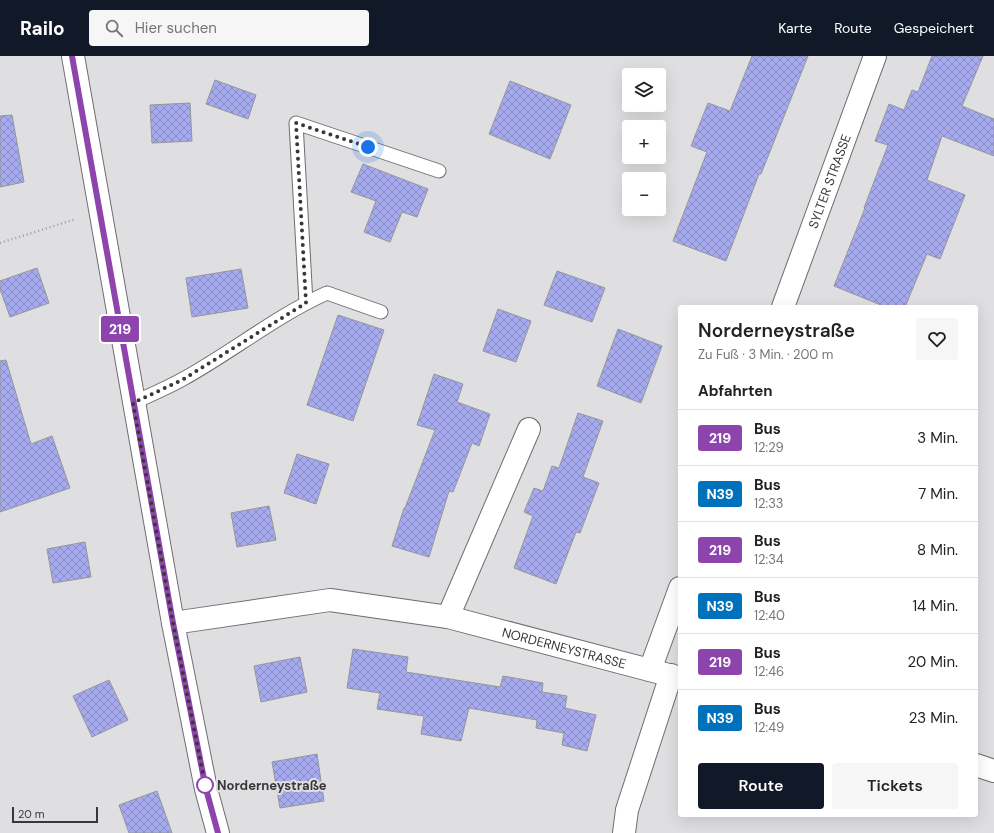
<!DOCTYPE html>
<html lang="de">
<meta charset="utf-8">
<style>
:root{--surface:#fff;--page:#f6f6f6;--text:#222;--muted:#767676;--line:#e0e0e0;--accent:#111827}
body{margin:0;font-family:"DM Sans",sans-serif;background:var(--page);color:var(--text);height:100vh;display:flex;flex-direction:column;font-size:15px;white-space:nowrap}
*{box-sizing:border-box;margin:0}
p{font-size:13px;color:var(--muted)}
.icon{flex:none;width:22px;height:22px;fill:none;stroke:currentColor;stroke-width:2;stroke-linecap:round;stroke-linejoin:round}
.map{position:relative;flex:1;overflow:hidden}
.panel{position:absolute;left:678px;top:249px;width:300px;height:512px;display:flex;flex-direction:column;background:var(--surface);border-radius:4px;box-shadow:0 4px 16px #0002}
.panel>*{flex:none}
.badge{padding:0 8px;border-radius:3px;font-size:14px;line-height:26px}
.tools{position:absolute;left:622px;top:12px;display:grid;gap:8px}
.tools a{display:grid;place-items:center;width:44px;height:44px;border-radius:4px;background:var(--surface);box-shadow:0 4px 16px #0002;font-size:20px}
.scale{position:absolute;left:12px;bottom:10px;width:86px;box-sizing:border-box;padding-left:4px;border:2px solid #393839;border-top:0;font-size:11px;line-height:14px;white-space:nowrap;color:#393839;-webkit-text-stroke:3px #dfdee1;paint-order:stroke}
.you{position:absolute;width:20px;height:20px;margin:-10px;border:3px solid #fff;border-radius:50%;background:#1a73e8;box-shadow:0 0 0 6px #1a73e833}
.map>.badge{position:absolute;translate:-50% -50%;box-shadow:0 0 0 2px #fff}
h2{padding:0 20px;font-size:15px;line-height:36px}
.round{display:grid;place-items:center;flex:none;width:42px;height:42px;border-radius:4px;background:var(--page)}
.head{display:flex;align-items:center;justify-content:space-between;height:68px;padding:0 20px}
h1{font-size:19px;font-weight:600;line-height:30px}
.primary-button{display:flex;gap:8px;margin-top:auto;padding:8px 20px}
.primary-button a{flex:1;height:46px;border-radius:4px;background:var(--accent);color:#fff;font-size:16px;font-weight:600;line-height:46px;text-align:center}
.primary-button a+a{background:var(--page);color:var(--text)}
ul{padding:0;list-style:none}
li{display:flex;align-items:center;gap:12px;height:56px;padding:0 20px;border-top:1px solid var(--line)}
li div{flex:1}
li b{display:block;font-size:15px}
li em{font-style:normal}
li .badge{min-width:44px;font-weight:700;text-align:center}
header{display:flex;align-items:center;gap:24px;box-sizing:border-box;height:56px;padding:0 20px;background:var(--accent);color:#fff}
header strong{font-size:19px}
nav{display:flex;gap:22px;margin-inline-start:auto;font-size:14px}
.search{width:280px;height:36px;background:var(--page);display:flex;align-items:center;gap:10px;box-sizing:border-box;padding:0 14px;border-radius:4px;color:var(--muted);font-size:15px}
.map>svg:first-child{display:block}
.building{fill:url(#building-cross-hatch);stroke:#959698}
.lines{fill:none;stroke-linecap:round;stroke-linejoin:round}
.lane-casing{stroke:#6e6d6f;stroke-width:15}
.street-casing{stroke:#6e6d6f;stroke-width:24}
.secondary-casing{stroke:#6e6d6f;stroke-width:24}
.path{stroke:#9d9c9e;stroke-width:2.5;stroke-dasharray:1 3;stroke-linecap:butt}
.lane{stroke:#fff;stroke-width:13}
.street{stroke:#fff;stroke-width:22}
.secondary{stroke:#fff;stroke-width:22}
.line-casing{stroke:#fff;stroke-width:9}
.line{stroke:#8e44ad;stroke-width:6}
.walk{stroke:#393839;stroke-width:4;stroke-dasharray:0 7.2}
.stop-dot{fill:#fff;stroke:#8e44ad;stroke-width:2}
.labels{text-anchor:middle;stroke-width:4;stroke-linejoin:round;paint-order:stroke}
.street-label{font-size:13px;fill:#393839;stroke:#dfdee1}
.stop-label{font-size:13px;font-weight:bold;fill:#393839;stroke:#dfdee1;text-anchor:start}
</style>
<header>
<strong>Railo</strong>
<div class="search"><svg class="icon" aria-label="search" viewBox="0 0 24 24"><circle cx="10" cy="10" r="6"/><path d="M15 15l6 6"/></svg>Hier suchen</div>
<nav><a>Karte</a><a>Route</a><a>Gespeichert</a></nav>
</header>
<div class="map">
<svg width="994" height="777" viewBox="0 0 994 777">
<defs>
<pattern id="building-cross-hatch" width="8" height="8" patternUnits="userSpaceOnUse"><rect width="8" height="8" fill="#a6abef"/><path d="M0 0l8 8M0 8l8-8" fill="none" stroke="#888cc3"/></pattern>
</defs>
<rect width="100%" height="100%" fill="#dfdee1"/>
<g class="building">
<polygon points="752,0 808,0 761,118 759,118 726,205 673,185 707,96 691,90 708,47 730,55"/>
<polygon points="932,0 983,0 962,50 994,63 994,100 942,80 927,124 965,139 940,203 927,198 905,251 886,251 834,230 865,152 864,152 888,89 875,85 889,48 904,54 912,34 918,36"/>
<polygon points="215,24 256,39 248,63 206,48"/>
<polygon points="510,25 571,49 550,103 489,78"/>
<polygon points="190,47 192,85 152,87 150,49"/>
<polygon points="12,59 24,126 0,131 0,60"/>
<polygon points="363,108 428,133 417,161 402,156 390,186 364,176 376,145 351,136"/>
<polygon points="37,212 49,247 10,261 0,233 0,225"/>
<polygon points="241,213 248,252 192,261 186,222"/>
<polygon points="557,215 605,232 592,266 544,249"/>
<polygon points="498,253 531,265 516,306 483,295"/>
<polygon points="338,259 384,274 353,365 307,349"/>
<polygon points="618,273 662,290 641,347 597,330"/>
<polygon points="6,304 31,388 52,380 70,432 0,456 0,305"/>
<polygon points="434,318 463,328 457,346 490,358 479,390 472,387 453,436 449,435 429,501 392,490 404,452 405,452 435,374 417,369"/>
<polygon points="578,357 603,365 583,421 599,427 580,477 576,476 556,528 514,512 533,460 524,456 534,432 543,435 552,410 559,412"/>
<polygon points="297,398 329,408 316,448 284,437"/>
<polygon points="269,450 276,484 237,491 231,457"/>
<polygon points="85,486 91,521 53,527 47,493"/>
<polygon points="353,593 408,601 406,616 500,631 503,620 543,627 542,636 567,640 565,652 596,659 587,695 562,689 564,677 536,672 537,664 469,652 461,685 421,678 424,660 377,653 380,637 347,632"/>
<polygon points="300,601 307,636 261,646 254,610"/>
<polygon points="109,624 128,664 92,681 73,640"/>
<polygon points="317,698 324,745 280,752 272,706"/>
<polygon points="157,735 172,777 129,777 119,749"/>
</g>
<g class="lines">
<g class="lane-casing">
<g id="lane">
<polyline points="306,247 296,67 439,115"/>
<path d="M133,347C150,339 167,332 183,323C232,296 276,260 327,237L381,256"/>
</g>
</g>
<g class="street-casing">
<g id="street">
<path id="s1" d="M783,251L875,0"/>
<polyline points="448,561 529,373"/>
<path id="s2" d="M173,567L330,544L448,561L680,622"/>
<polyline points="650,614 680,532"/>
<polyline points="976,709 994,715"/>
<polyline points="624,777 627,754 671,619"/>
</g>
</g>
<g class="secondary-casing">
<polyline id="secondary" points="73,0 173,567 206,733 218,777"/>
</g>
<polyline class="path" points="0,187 76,163"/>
<use href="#lane" class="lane"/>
<use href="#street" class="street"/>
<use href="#secondary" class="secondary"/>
</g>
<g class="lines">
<g class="line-casing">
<polyline id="line" points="72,0 173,567 206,733 218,777"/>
</g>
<use href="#line" class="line"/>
<polyline class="walk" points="205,729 206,733 173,567 133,347 182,324 306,247 296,67 368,91"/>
</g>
<circle class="stop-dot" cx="205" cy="729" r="8"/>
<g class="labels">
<g class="street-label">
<text dy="5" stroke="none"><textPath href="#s1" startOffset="134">SYLTER STRASSE</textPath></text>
<text dy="5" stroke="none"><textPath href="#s2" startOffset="398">NORDERNEYSTRASSE</textPath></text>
</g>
<g class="stop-label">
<text x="217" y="734">Norderneystraße</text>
</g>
</g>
</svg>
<div class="tools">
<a><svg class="icon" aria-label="layers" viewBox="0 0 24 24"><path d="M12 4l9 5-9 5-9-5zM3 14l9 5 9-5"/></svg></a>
<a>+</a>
<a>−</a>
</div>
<div class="scale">20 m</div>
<div class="you" style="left:368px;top:91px"></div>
<b class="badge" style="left:120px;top:273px;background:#8e44ad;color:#fff">219</b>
<section class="panel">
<div class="head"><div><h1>Norderneystraße</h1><p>Zu Fuß · 3 Min. · 200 m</p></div><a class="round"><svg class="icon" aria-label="heart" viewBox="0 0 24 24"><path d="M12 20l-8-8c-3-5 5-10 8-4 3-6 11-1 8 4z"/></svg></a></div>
<h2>Abfahrten</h2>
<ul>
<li><span class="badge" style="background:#8e44ad;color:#fff">219</span><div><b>Bus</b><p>12:29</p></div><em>3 Min.</em></li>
<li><span class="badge" style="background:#0072bc;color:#fff">N39</span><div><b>Bus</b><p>12:33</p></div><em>7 Min.</em></li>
<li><span class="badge" style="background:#8e44ad;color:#fff">219</span><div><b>Bus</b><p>12:34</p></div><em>8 Min.</em></li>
<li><span class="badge" style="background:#0072bc;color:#fff">N39</span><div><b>Bus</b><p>12:40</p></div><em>14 Min.</em></li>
<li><span class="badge" style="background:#8e44ad;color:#fff">219</span><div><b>Bus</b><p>12:46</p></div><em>20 Min.</em></li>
<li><span class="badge" style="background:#0072bc;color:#fff">N39</span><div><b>Bus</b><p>12:49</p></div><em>23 Min.</em></li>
</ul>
<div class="primary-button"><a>Route</a><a>Tickets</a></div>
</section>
</div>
